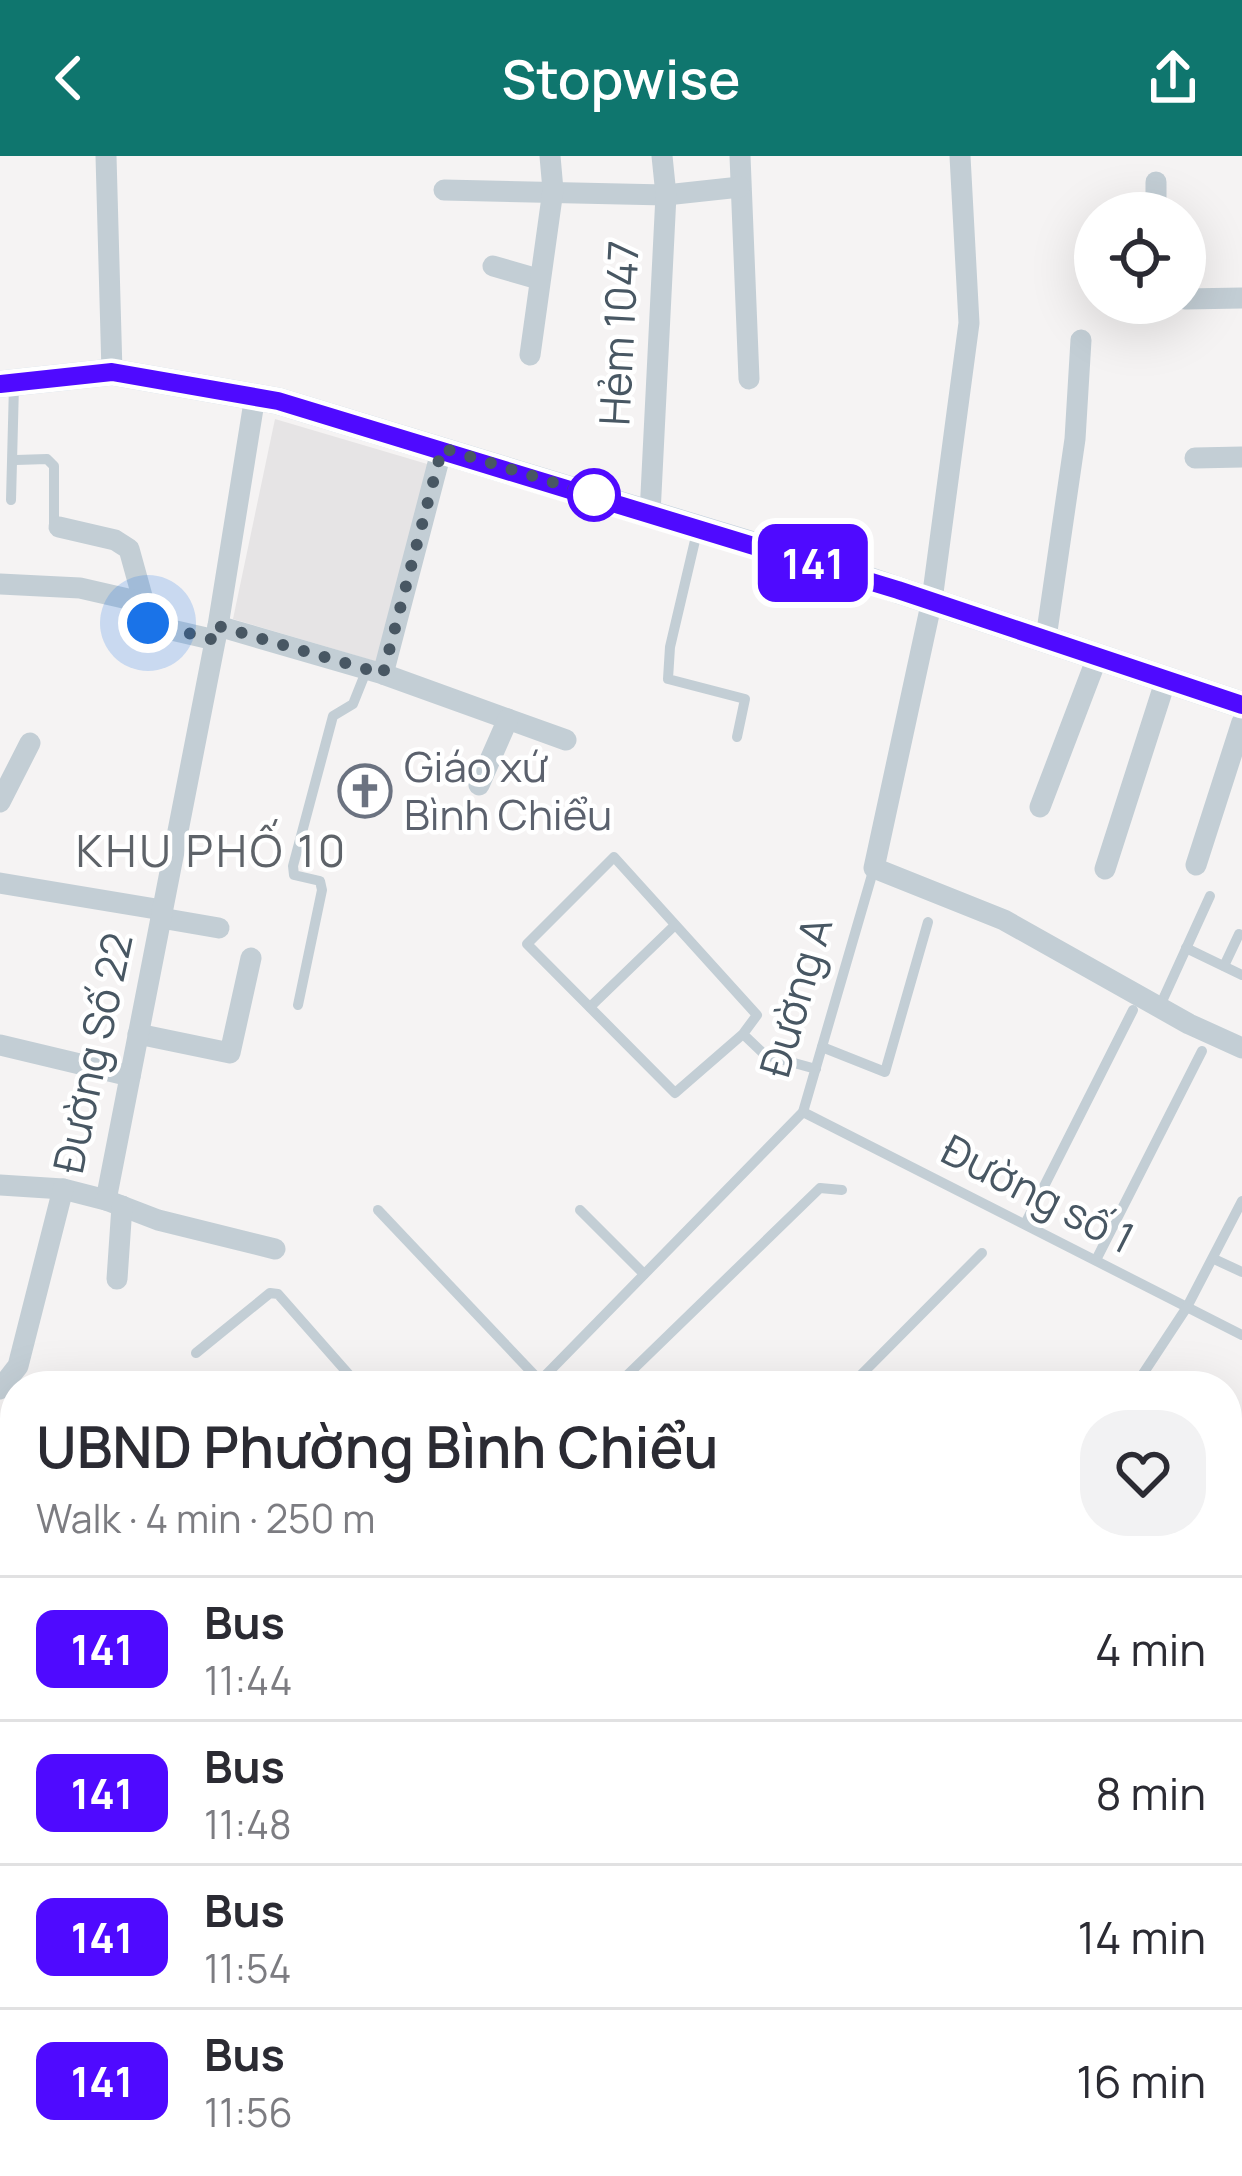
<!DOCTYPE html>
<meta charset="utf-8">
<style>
:root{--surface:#fff;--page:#f2f2f3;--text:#2b2b33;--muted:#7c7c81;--line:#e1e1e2;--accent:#0f766e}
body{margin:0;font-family:Manrope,sans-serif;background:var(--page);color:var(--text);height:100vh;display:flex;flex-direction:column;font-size:45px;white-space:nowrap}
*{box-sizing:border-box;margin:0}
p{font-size:39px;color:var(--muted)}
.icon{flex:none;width:66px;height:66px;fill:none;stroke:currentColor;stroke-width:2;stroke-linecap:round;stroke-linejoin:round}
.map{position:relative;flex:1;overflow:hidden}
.side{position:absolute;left:0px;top:1215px;width:1242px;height:807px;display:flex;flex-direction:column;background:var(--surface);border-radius:48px 48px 0 0;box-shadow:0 12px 48px #0002}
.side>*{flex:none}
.badge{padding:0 24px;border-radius:18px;font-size:42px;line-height:78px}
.controls{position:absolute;left:1074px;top:36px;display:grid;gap:24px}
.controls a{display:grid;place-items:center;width:132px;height:132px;border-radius:50%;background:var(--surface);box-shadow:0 12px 48px #0002;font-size:60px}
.you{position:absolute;width:60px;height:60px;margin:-30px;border:9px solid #fff;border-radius:50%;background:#1a73e8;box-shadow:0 0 0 18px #1a73e833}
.map>.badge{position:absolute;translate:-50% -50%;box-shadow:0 0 0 6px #fff}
.round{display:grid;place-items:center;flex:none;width:126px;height:126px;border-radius:48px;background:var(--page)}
.overview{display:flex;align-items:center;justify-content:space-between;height:204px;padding:0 36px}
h1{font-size:57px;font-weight:600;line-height:90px}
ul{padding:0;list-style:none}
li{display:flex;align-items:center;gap:36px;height:144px;padding:0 36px;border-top:3px solid var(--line)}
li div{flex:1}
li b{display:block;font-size:45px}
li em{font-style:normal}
li .badge{min-width:132px;font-weight:700;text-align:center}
header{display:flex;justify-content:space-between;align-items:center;height:156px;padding:0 36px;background:var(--accent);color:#fff;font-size:54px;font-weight:600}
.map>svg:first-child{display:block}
.education{fill:#e6e4e5}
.building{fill:#ced2d8;stroke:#d6d9de;stroke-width:3}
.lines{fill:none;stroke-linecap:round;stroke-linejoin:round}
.service{stroke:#c3ced5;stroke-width:10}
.minor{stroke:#c3ced5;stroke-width:21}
.secondary{stroke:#c4d1dd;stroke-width:27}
.line-casing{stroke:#fff;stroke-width:27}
.line{stroke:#4f0aff;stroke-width:18}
.walk{stroke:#485763;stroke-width:12;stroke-dasharray:0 21.6}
.stop-dot{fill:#fff;stroke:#4f0aff;stroke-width:6}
.labels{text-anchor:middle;stroke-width:9;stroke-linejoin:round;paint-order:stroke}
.street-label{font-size:42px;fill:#485763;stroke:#fff}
.worship-label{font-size:42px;fill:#5b616d;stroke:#fff;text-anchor:start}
.neighbourhood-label{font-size:45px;letter-spacing:3px;fill:#5e6369;stroke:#fff}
</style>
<header><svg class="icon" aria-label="back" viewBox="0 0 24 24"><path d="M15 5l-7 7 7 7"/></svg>Stopwise<svg class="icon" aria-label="share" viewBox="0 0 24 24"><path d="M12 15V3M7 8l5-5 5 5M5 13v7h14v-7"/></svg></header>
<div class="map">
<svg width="1242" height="2020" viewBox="0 0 1242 2020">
<rect width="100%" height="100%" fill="#f5f3f3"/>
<polygon class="education" points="275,263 434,310 378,506 233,463"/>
<polygon class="building" points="1227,1799 1242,1805 1242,2020 1227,2020"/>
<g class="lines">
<g class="service">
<polyline points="16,304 47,303 54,310 54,367 58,371"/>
<polyline points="11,344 14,229"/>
<polyline points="697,376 670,491 668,523 745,543 737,581"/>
<polyline points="1186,792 1242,819"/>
<polyline points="1224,810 1239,778"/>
<polyline points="298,849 322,734 320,725 294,719 293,710 333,560 353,548 367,513"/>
<polyline points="590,851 674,770"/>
<polyline points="1159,852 1210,740"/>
<polyline points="743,878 757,859 614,701 527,788 675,937 743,878 765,899 816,913"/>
<polyline points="822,891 885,916 928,766"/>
<polyline points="803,956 1242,1179"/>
<polyline points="378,1054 540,1225"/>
<polyline points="580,1054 644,1118"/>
<polyline points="1025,1068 1133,854"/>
<polyline points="1214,1103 1242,1116"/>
<polyline points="1096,1104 1202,895"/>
<polyline points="196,1197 270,1137 278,1138 359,1230"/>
<polyline points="535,1230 803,956 874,712"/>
<polyline points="616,1230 820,1032 842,1034"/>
<polyline points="850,1230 982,1097"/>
<polyline points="1135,1230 1187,1151 1242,1045"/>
<polyline points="1227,1289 1242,1269"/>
<polyline points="1227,1412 1242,1395"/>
<polyline points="1227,1615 1242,1597"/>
<polyline points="0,1656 15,1649"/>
<polyline points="0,1710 15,1702"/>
<polyline points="0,1820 15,1812"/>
<polyline points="249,2007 259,2020"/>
<polyline points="335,2007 342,2020"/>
<polyline points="221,2020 245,2007"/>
<polyline points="536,2020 548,2007"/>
<polyline points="727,2020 739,2007"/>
<polyline points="865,2020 877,2007"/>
</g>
<g class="minor">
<polyline points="106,0 112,216"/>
<polyline points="740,0 749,223"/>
<polyline points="960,0 969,167 932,444 874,712 1004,764 1189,868 1242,892"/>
<polyline points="1156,26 1156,57"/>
<polyline points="444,34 666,39 740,31"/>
<polyline points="493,110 538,123"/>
<polyline points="1185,143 1242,142"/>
<polyline points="530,199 553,34 550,0"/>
<polyline points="1195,302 1242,301"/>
<polyline points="650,358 666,39 662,0"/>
<polyline points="59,371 115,384 129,393 150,469 215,484"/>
<polyline points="0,428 80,432 141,446"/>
<polyline points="218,470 383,518 566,584"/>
<polyline points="1046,482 1075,283 1081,184"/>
<polyline points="383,518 442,292"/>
<polyline points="479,629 508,563"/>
<polyline points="0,646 30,587"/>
<polyline points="1040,651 1098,499"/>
<polyline points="1196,709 1242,566"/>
<polyline points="1105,713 1166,523"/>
<polyline points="0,727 162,754"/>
<polyline points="161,762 219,772"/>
<polyline points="138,878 230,897 251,802"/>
<polyline points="0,889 130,920"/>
<polyline points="0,1029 63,1033 106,1044 218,470 255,240"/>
<polyline points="106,1044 158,1064 275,1093"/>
<polyline points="117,1123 122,1050"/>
<polyline points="0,1233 18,1210 63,1033"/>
<polyline points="1227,1747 1242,1730"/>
<polyline points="988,2020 999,2007"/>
</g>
<polyline class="secondary" points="0,228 112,216 278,245 865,423 1242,549"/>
</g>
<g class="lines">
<g class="line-casing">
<polyline id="line" points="0,228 112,216 278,245 898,434 1242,549"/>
</g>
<use href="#line" class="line"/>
<polyline class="walk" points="148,467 215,484 218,470 383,518 442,292 594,339"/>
</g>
<defs>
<g id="church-ring" transform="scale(2.7)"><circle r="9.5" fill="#fff" stroke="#6b7280" stroke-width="1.5"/><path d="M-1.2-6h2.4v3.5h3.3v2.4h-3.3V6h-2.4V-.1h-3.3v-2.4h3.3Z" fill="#6b7280"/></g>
</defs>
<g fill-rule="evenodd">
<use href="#church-ring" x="365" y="635"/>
</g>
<circle class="stop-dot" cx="594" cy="339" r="24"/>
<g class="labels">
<g class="street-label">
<text transform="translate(619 177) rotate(-87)" y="15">Hẻm 1047</text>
<text transform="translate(796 841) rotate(-74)" y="15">Đường A</text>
<text transform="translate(93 897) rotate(-78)" y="15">Đường Số 22</text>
<text transform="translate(1038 1038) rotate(27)" y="15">Đường số 1</text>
</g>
<g class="worship-label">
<text x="404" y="626">Giáo xứ<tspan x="404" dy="48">Bình Chiểu</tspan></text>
</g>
<g class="neighbourhood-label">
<text x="212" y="711">KHU PHỐ 10</text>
</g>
</g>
</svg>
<div class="controls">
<a><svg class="icon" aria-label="locate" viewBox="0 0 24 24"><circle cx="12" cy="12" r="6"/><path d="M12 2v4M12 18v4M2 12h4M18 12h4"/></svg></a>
</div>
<div class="you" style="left:148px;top:467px"></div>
<b class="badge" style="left:813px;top:407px;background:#4f0aff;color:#fff">141</b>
<section class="side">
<div class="overview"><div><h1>UBND Phường Bình Chiểu</h1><p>Walk · 4 min · 250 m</p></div><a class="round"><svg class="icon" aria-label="heart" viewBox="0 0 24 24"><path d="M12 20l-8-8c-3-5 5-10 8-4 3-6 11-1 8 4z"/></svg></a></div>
<ul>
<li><span class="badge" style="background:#4f0aff;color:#fff">141</span><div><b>Bus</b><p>11:44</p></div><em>4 min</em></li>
<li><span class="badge" style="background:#4f0aff;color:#fff">141</span><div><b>Bus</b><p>11:48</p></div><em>8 min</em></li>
<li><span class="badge" style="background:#4f0aff;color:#fff">141</span><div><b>Bus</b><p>11:54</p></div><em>14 min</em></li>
<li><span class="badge" style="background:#4f0aff;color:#fff">141</span><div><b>Bus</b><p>11:56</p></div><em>16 min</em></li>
</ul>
</section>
</div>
